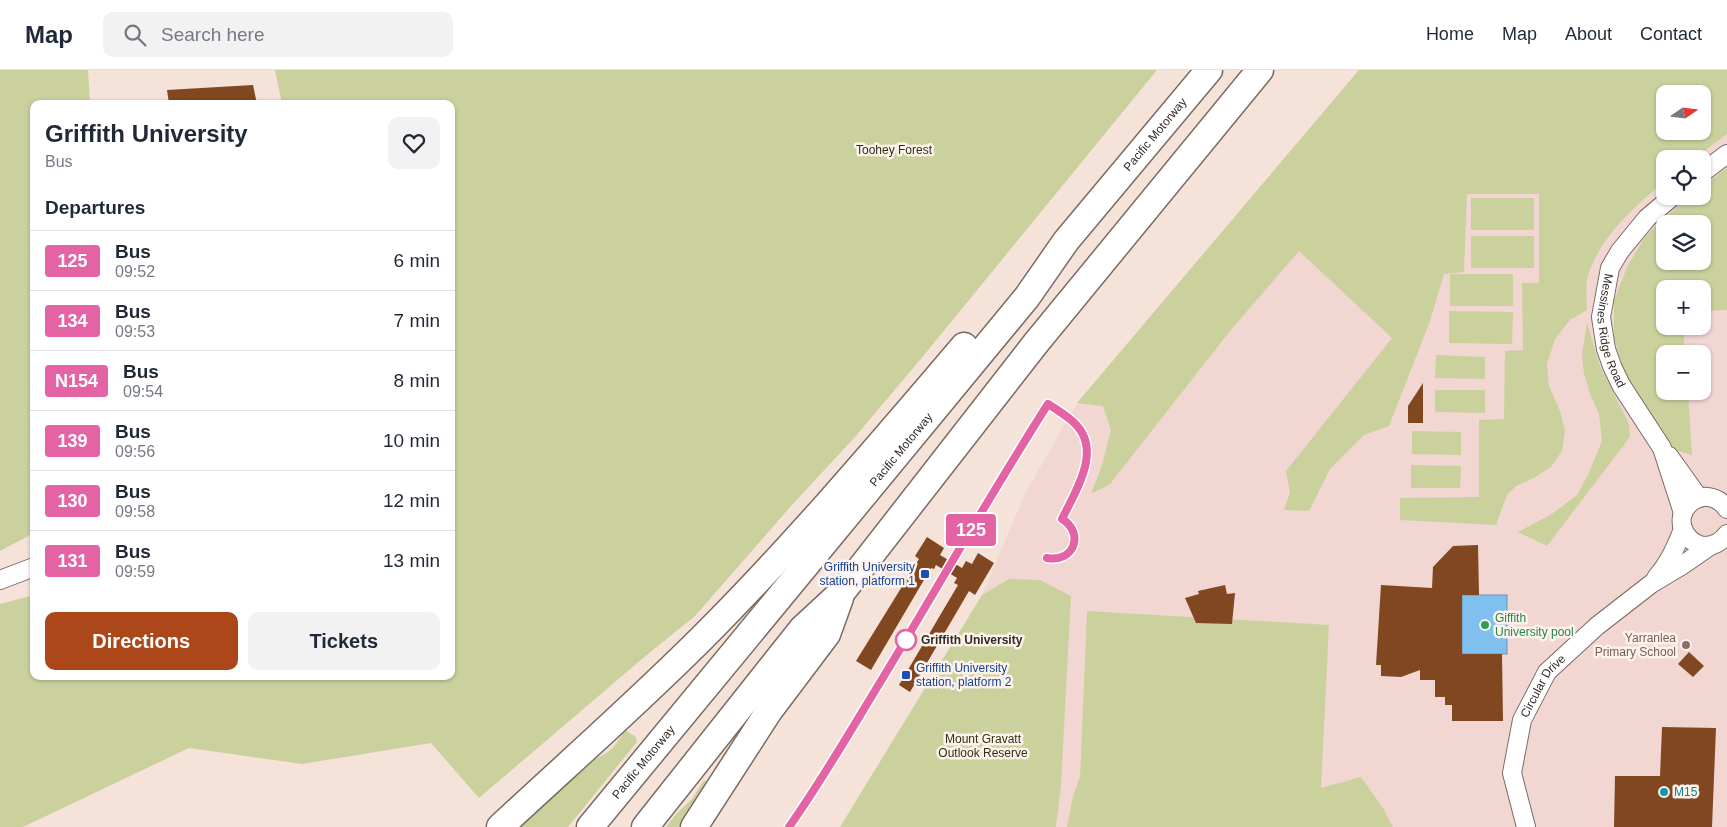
<!DOCTYPE html>
<meta charset="utf-8">
<style>
:root{--surface:#fff;--page:#f2f2f3;--text:#1f2937;--muted:#747a83;--line:#e0e1e3;--accent:#ac471a}
body{margin:0;font-family:Helvetica,sans-serif;background:var(--page);color:var(--text);height:100vh;display:flex;flex-direction:column;font-size:19px;white-space:nowrap}
*{box-sizing:border-box;margin:0}
p{font-size:16px;color:var(--muted)}
.icon{flex:none;width:28px;height:28px;fill:none;stroke:currentColor;stroke-width:2;stroke-linecap:round;stroke-linejoin:round}
.map{position:relative;flex:1;overflow:hidden}
.panel{position:absolute;left:30px;top:30px;width:425px;height:580px;display:flex;flex-direction:column;background:var(--surface);border-radius:10px;box-shadow:0 1px 4px #0004}
.panel>*{flex:none}
.badge{padding:0 10px;border-radius:4px;font-size:18px;line-height:32px}
.needle{width:32px;rotate:76deg}
.fabs{position:absolute;left:1656px;top:15px;display:grid;gap:10px}
.fabs a{display:grid;place-items:center;width:55px;height:55px;border-radius:10px;background:var(--surface);box-shadow:0 1px 4px #0004;font-size:25px}
.map>.badge{position:absolute;translate:-50% -50%;box-shadow:0 0 0 2px #fff}
h2{padding:0 15px;font-size:19px;line-height:45px}
.round{display:grid;place-items:center;flex:none;width:52px;height:52px;border-radius:10px;background:var(--page)}
.summary{display:flex;align-items:center;justify-content:space-between;height:85px;padding:0 15px}
h1{font-size:24px;font-weight:800;line-height:38px}
.cta{display:flex;gap:10px;margin-top:auto;padding:10px 15px}
.cta a{flex:1;height:58px;border-radius:10px;background:var(--accent);color:#fff;font-size:20px;font-weight:800;line-height:58px;text-align:center}
.cta a+a{background:var(--page);color:var(--text)}
ul{padding:0;list-style:none}
li{display:flex;align-items:center;gap:15px;height:60px;padding:0 15px;border-top:1px solid var(--line)}
li div{flex:1}
li b{display:block;font-size:19px}
li em{font-style:normal}
li .badge{min-width:55px;font-weight:700;text-align:center}
header{display:flex;align-items:center;gap:30px;box-sizing:border-box;height:70px;padding:0 25px;background:var(--surface);border-bottom:1px solid var(--line)}
header strong{font-size:24px}
nav{display:flex;gap:28px;margin-inline-start:auto;font-size:18px}
.search{width:350px;height:45px;background:var(--page);display:flex;align-items:center;gap:12px;box-sizing:border-box;padding:0 18px;border-radius:10px;color:var(--muted);font-size:19px}
.map>svg:first-child{display:block}
.education{fill:#f1d6d2;fill-rule:evenodd}
.green{fill:#cbd19d;fill-rule:evenodd}
.water{fill:#80c0ee;stroke:#6893b2}
.building{fill:#804720}
.lines{fill:none;stroke-linecap:round;stroke-linejoin:round}
.minor-casing{stroke:#7a6b62;stroke-width:20}
.highway-casing{stroke:#7a6b62;stroke-width:29}
.minor{stroke:#fff;stroke-width:18}
.highway{stroke:#fff;stroke-width:26}
.line-casing{stroke:#fff;stroke-width:11}
.line{stroke:#e463a4;stroke-width:8}
.transit-dot{fill:#1a4fb4;stroke:#fdf2ec;stroke-width:2}
.leisure-dot{fill:#2e9e5b;stroke:#fdf2ec;stroke-width:2}
.stop-dot{fill:#fff;stroke:#e463a4;stroke-width:2.5}
.education-dot{fill:#8d6e63;stroke:#fdf2ec;stroke-width:2}
.culture-dot{fill:#0f9aa8;stroke:#fdf2ec;stroke-width:2}
.labels{text-anchor:middle;stroke-width:5;stroke-linejoin:round;paint-order:stroke}
.street-label{font-size:12px;fill:#312a26;stroke:#fdf2ec}
.park-label{font-size:12px;fill:#2f3112;stroke:#fdf2ec}
.transit-label{font-size:12px;fill:#164399;stroke:#fdf2ec;text-anchor:end}
.leisure-label{font-size:12px;fill:#27864d;stroke:#fdf2ec;text-anchor:start}
.education-label{font-size:12px;fill:#785e54;stroke:#fdf2ec;text-anchor:end}
.stop-label{font-size:12px;font-weight:bold;fill:#312a26;stroke:#fdf2ec;text-anchor:start}
.culture-label{font-size:12px;fill:#0d838f;stroke:#fdf2ec;text-anchor:start}
</style>
<header>
<strong>Map</strong>
<div class="search"><svg class="icon" aria-label="search" viewBox="0 0 24 24"><circle cx="10" cy="10" r="6"/><path d="M15 15l6 6"/></svg>Search here</div>
<nav><a>Home</a><a>Map</a><a>About</a><a>Contact</a></nav>
</header>
<div class="map">
<svg width="1727" height="757" viewBox="0 0 1727 757">
<rect width="100%" height="100%" fill="#f5e3d9"/>
<path class="education" d="M1359,0H1727V757H912L982,525L1026,422L1077,333ZM1665,24H1702V61H1665ZM1665,89H1702V126H1665ZM1665,154H1702V191H1665ZM1665,219H1702V256H1665ZM1665,284H1702V321H1665Z"/>
<g class="green">
<polygon points="0,0 88,0 90,34 34,34 34,463 0,481"/>
<polygon points="275,0 1157,0 920,290 855,367 792,435 695,546 642,589 479,728 431,673 302,694 189,678 23,757 0,757 0,534 34,525 34,606 451,606 451,34 282,34"/>
<path d="M1359,0H1727V64L1694,89H1665V111C1633,138 1602,165 1588,205C1585,215 1587,230 1587,240L1570,250L1555,269L1547,294L1549,316L1560,341L1565,361L1562,381L1551,397L1532,409L1516,416L1507,425L1496,455L1400,450V428L1479,427V350L1504,349L1505,281L1523,280L1522,213H1539V124H1467L1464,202L1444,204L1430,251L1389,356L1364,365L1330,399L1309,441L1284,440L1290,422L1286,401L1392,268L1299,181L1230,261L1110,414L1091,424L1102,395L1111,360L1103,336L1077,333ZM1665,24H1702V61H1665Z"/>
<path d="M1727,98V240L1703,241L1702,219H1665V256H1683L1685,284H1665V321H1688L1692,385L1671,379L1624,302L1614,267V231L1627,197L1646,165L1689,126H1702L1703,116ZM1665,154H1702V191H1665Z"/>
<rect x="1471" y="128" width="63" height="32"/>
<rect x="1471" y="166" width="63" height="32"/>
<rect x="1450" y="204" width="63" height="32"/>
<polygon points="1449,241 1513,242 1512,274 1449,273"/>
<polygon points="1587,253 1600,296 1629,354 1630,367 1547,476 1518,462 1552,444 1577,425 1589,403 1602,371 1599,344 1591,326 1584,304 1582,284"/>
<polygon points="1436,285 1485,287 1485,309 1435,308"/>
<polygon points="1435,320 1485,320 1485,343 1435,342"/>
<polygon points="1412,361 1461,362 1461,385 1412,384"/>
<polygon points="1411,395 1461,396 1460,418 1411,418"/>
<polygon points="1009,509 1040,510 1071,526 1061,714 1056,757 840,757 982,525"/>
<polygon points="1087,541 1329,555 1321,718 1361,707 1383,738 1393,757 1067,757 1073,726 1080,707"/>
<path d="M625,660L636,667L637,672L568,757H518L597,688C613,681 616,674 625,660Z"/>
<polygon points="704,710 710,714 684,757 666,757 677,743 692,729"/>
</g>
<rect class="water" x="1462" y="525" width="45" height="59"/>
<g class="building">
<polygon points="253,15 257,34 169,34 167,20"/>
<polygon points="1423,313 1423,353 1408,353 1408,336"/>
<polygon points="927,467 944,478 940,485 962,498 966,491 972,494 978,483 994,493 975,525 969,521 910,622 899,615 958,515 954,513 957,508 936,495 934,499 931,498 871,600 856,591 919,489 915,486"/>
<polygon points="1478,475 1479,525 1462,525 1462,584 1502,584 1503,651 1452,651 1452,635 1445,635 1445,627 1435,627 1435,610 1420,610 1420,600 1401,607 1381,606 1381,595 1376,595 1381,515 1432,518 1433,497 1453,476"/>
<polygon points="1225,515 1227,524 1235,523 1232,554 1196,553 1185,528 1199,524 1198,521"/>
<polygon points="1689,582 1704,596 1693,607 1678,594"/>
<polygon points="1662,657 1716,658 1712,757 1614,757 1615,706 1660,706"/>
</g>
<g class="lines">
<g class="minor-casing">
<g id="minor">
<polyline points="1702,103 1727,84"/>
<path id="s1" d="M1673,126L1647,148L1620,181L1610,198L1601,247L1606,279L1612,296L1621,315L1662,378L1683,443"/>
<polyline points="1669,386 1699,428"/>
<path d="M1727,439C1706,409 1666,441 1688,467C1692,472 1698,475 1704,476C1714,476 1722,471 1727,464"/>
<path d="M1656,508C1669,493 1676,477 1683,459"/>
<polyline points="0,510 34,497"/>
<path id="s2" d="M1526,757L1512,703L1522,650L1547,602L1597,556L1651,514L1681,496L1710,476"/>
</g>
</g>
<g class="highway-casing">
<g id="highway">
<path d="M500,757C571,691 644,627 712,558C801,468 882,372 964,276"/>
<path id="s3" d="M590,757L1027,227L1066,171L1209,0"/>
<polyline points="645,757 802,559 842,522 1036,273 1260,0"/>
<polyline points="694,757 769,641 827,564 840,528"/>
</g>
</g>
<use href="#minor" class="minor"/>
<use href="#highway" class="highway"/>
</g>
<g class="lines">
<g class="line-casing">
<path id="line" d="M789,757C818,716 844,672 870,629C930,531 986,431 1048,334C1056,339 1064,344 1071,350C1105,377 1076,420 1062,449C1085,463 1074,493 1047,488"/>
</g>
<use href="#line" class="line"/>
</g>
<g class="transit-dot">
<rect x="920" y="499" width="10" height="10" rx="2.5"/>
<rect x="901" y="600" width="10" height="10" rx="2.5"/>
</g>
<circle class="leisure-dot" cx="1485" cy="555" r="5"/>
<circle class="stop-dot" cx="906" cy="570" r="10"/>
<circle class="education-dot" cx="1686" cy="575" r="5"/>
<circle class="culture-dot" cx="1664" cy="722" r="5"/>
<g class="labels">
<g class="street-label">
<text dy="4" stroke="none"><textPath href="#s3" startOffset="894">Pacific Motorway</textPath></text>
<text dy="4" stroke="none"><textPath href="#s1" startOffset="161">Messines Ridge Road</textPath></text>
<text dy="4" stroke="none"><textPath href="#s3" startOffset="489">Pacific Motorway</textPath></text>
<text dy="4" stroke="none"><textPath href="#s2" startOffset="150">Circular Drive</textPath></text>
<text dy="4" stroke="none"><textPath href="#s3" startOffset="84">Pacific Motorway</textPath></text>
</g>
<g class="park-label">
<text x="894" y="84">Toohey Forest</text>
<text x="983" y="673">Mount Gravatt<tspan x="983" dy="14">Outlook Reserve</tspan></text>
</g>
<g class="transit-label">
<text x="915" y="501">Griffith University<tspan x="915" dy="14">station, platform 1</tspan></text>
<text x="916" y="602" text-anchor="start">Griffith University<tspan x="916" dy="14">station, platform 2</tspan></text>
</g>
<g class="leisure-label">
<text x="1495" y="552">Giffith<tspan x="1495" dy="14">University pool</tspan></text>
</g>
<g class="education-label">
<text x="1676" y="572">Yarranlea<tspan x="1676" dy="14">Primary School</tspan></text>
</g>
<g class="stop-label">
<text x="921" y="574">Griffith University</text>
</g>
<g class="culture-label">
<text x="1674" y="726">M15</text>
</g>
</g>
</svg>
<div class="fabs">
<a><svg class="needle" viewBox="-14 -14 28 28"><path d="M0-13l5 13h-10z" fill="#e53935"/><path d="M0 13l5-13h-10z" fill="#747a83"/></svg></a>
<a><svg class="icon" aria-label="locate" viewBox="0 0 24 24"><circle cx="12" cy="12" r="6"/><path d="M12 2v4M12 18v4M2 12h4M18 12h4"/></svg></a>
<a><svg class="icon" aria-label="layers" viewBox="0 0 24 24"><path d="M12 4l9 5-9 5-9-5zM3 14l9 5 9-5"/></svg></a>
<a>+</a>
<a>−</a>
</div>
<b class="badge" style="left:971px;top:460px;background:#e463a4;color:#fff">125</b>
<section class="panel">
<div class="summary"><div><h1>Griffith University</h1><p>Bus</p></div><a class="round"><svg class="icon" aria-label="heart" viewBox="0 0 24 24"><path d="M12 20l-8-8c-3-5 5-10 8-4 3-6 11-1 8 4z"/></svg></a></div>
<h2>Departures</h2>
<ul>
<li><span class="badge" style="background:#e463a4;color:#fff">125</span><div><b>Bus</b><p>09:52</p></div><em>6 min</em></li>
<li><span class="badge" style="background:#e463a4;color:#fff">134</span><div><b>Bus</b><p>09:53</p></div><em>7 min</em></li>
<li><span class="badge" style="background:#e463a4;color:#fff">N154</span><div><b>Bus</b><p>09:54</p></div><em>8 min</em></li>
<li><span class="badge" style="background:#e463a4;color:#fff">139</span><div><b>Bus</b><p>09:56</p></div><em>10 min</em></li>
<li><span class="badge" style="background:#e463a4;color:#fff">130</span><div><b>Bus</b><p>09:58</p></div><em>12 min</em></li>
<li><span class="badge" style="background:#e463a4;color:#fff">131</span><div><b>Bus</b><p>09:59</p></div><em>13 min</em></li>
</ul>
<div class="cta"><a>Directions</a><a>Tickets</a></div>
</section>
</div>
